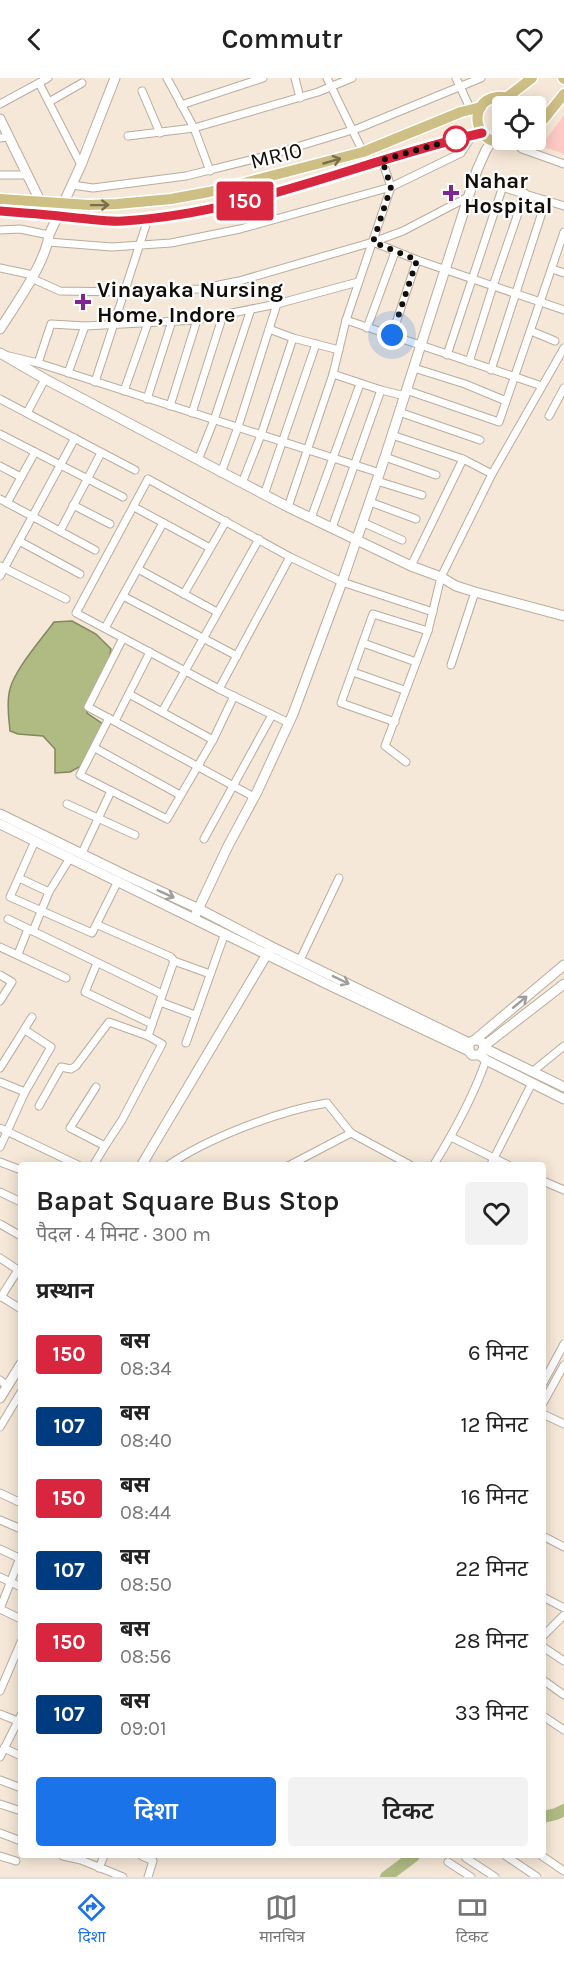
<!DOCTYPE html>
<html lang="hi">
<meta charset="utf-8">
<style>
:root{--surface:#fff;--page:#f2f2f2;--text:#222;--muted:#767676;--line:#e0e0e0;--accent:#1a73e8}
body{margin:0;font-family:Karla,"Noto Sans Devanagari",sans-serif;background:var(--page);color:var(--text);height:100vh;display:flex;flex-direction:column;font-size:22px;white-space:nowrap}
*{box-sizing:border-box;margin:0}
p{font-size:20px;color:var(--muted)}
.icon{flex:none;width:33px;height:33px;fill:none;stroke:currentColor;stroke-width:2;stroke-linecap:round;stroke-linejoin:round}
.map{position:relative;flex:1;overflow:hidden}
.details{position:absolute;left:18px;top:1084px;width:528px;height:696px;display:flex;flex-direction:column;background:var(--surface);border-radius:6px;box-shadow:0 3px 15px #0003}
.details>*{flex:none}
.badge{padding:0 12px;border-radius:4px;font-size:21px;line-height:39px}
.fabs{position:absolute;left:492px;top:18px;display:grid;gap:12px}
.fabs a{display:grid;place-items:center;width:54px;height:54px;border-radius:6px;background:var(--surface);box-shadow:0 3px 15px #0003;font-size:30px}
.you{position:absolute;width:30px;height:30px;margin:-15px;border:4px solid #fff;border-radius:50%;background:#1a73e8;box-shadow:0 0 0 9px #1a73e833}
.map>.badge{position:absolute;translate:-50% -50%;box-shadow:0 0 0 3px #fff}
h2{padding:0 18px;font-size:22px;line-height:54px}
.round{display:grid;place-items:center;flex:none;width:63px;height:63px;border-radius:6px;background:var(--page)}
.head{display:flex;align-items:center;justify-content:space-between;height:102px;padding:0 18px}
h1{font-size:28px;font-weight:600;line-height:45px}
.button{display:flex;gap:12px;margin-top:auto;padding:12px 18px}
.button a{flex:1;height:69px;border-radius:6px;background:var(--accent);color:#fff;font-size:24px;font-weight:600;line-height:69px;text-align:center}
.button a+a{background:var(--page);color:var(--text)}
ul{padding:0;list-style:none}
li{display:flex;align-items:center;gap:18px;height:72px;padding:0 18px}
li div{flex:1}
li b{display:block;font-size:22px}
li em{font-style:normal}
li .badge{min-width:66px;font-weight:700;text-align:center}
header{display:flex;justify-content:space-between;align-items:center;height:78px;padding:0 18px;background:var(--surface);font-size:27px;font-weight:600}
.menu{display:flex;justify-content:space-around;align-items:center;height:84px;border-top:2px solid var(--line);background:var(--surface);font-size:16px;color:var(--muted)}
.menu a{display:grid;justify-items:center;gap:3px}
.menu .on{color:var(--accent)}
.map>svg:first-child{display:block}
.green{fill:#fecac3}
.water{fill:#b0bb84;stroke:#81875f;stroke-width:1.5}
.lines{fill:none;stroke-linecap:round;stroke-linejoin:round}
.river{stroke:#b0bb84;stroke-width:12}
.minor-casing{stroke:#b9ac9c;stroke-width:9}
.tertiary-casing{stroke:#b9ac9c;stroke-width:11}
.primary-casing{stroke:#fff;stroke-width:13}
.minor{stroke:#fff;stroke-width:7}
.tertiary{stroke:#fff;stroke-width:9}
.primary{stroke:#cebf85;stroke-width:10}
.oneway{stroke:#796f4d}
.oneway2{stroke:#a09e9c}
.line-casing{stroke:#fff;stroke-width:14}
.line{stroke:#d7263d;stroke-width:9}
.walk{stroke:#120d08;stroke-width:6;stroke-dasharray:0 10.8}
.stop-dot{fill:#fff;stroke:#d7263d;stroke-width:3}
.poi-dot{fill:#7e2694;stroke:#fff;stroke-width:2}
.labels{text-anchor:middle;stroke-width:4.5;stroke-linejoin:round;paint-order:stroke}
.street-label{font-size:22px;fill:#120d08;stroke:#fff}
.poi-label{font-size:22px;font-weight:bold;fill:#120d08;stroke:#fff;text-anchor:start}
</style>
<header><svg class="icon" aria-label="back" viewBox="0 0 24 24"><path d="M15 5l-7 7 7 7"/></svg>Commutr<svg class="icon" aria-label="heart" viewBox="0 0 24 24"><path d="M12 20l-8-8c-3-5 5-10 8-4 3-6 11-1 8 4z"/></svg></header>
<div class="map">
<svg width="564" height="1799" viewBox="0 0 564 1799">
<rect width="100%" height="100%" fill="#f6e8d8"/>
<polygon class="green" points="564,37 564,76 541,68"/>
<path class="water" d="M72,543L96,556L111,571L108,588L87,627V635L103,646L81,688L70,694L55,695V671L43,658L18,656L10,653C9,640 6,625 10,611C15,591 41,562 54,544Z"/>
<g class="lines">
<g class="river">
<polyline points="543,1739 556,1736 564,1732"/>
<polyline points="386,1799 414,1778"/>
</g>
<g class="minor-casing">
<g id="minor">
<polyline points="167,0 194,50 210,93"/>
<polyline points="295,0 300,20"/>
<polyline points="327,0 363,74"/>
<polyline points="456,0 471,32"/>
<polyline points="39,5 81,87"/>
<polyline points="142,13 160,55"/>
<polyline points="49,24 82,5"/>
<polyline points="0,26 48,0"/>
<polyline points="181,27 263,0"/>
<polyline points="128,58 194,50 318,14 352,0"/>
<polyline points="0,60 9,59"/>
<polyline points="513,62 522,71 564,86"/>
<polyline points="0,97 27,97"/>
<polyline points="475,101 564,128"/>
<polyline points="72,107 93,110 186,98 270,77 359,50 481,0"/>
<polyline points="0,152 20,151 49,157"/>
<polyline points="48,164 112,169 171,165 240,151 391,109 461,75 472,58"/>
<polyline points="373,164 417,182 564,232"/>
<polyline points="0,190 33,197"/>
<polyline points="552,191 564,195"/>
<polyline points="31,200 60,213 126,214 199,211 239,203 373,164 403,153 468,119"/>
<polyline points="346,242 542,308"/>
<polyline points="367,250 395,174"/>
<polyline points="269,251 293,260 339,272"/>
<polyline points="531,253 555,263"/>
<polyline points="392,257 417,182"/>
<polyline points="447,277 503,108"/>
<polyline points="9,278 38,285 380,395"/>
<polyline points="469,284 493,208 525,115"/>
<polyline points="38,285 51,246 85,248 197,242 277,226 358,204"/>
<polyline points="414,290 465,306 506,323"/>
<polyline points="491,292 546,122"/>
<polyline points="68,295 85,248"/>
<polyline points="333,296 381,312 405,318"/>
<polyline points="95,304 148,141"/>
<polyline points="406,312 499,344 564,154"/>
<polyline points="124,313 148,245"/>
<polyline points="0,321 135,392"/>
<polyline points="147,321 172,243"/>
<polyline points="170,328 197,242"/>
<polyline points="399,334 480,362"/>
<polyline points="27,335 45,301"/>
<polyline points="192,335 223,237"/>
<polyline points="549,338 564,310"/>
<polyline points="0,356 123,419"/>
<polyline points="392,357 463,381 492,396"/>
<polyline points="385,379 436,397"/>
<polyline points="198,382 214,342 251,231"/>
<polyline points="0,388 21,399"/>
<polyline points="221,395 238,349 277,226"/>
<polyline points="377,403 422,417"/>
<polyline points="242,405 261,357 293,260"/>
<polyline points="264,417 316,266"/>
<polyline points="0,421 95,472"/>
<polyline points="370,424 416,441"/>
<polyline points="7,425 35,374"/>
<polyline points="73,427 110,446"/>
<polyline points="134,429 210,470"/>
<polyline points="288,429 333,296 346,242 391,109 382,82"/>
<polyline points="311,440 360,306"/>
<polyline points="362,444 402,462"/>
<polyline points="332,450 381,312"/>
<polyline points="60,453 101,375"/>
<polyline points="19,463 80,496"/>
<polyline points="0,488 66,521"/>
<polyline points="411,488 463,381"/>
<polyline points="138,491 217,534"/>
<polyline points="0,498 75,360"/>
<polyline points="184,516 226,443"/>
<polyline points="123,518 237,578"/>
<polyline points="105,550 163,445"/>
<polyline points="123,560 88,629 254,719"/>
<polyline points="363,565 416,584"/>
<polyline points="451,587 475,514"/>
<polyline points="353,594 404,612"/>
<polyline points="219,611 290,479"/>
<polyline points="129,616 213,662"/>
<polyline points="162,634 259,461"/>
<polyline points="109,640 80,697 167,741 213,662 234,618"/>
<polyline points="115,643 150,574"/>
<polyline points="395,644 341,625 373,536 428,553"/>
<polyline points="289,645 219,611 76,535 148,401 290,479 342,504 433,534"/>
<polyline points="95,670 180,717"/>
<polyline points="406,684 385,668 428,553 441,499 492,396 564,270"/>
<polyline points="67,726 135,757"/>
<polyline points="204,761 272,637"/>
<polyline points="35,763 10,819 92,855 118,803"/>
<polyline points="82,775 111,713"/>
<polyline points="19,800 49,814"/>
<polyline points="8,841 162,916"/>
<polyline points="98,847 171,879 174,883 210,896"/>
<polyline points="33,853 49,814 70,780"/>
<polyline points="0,869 66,900"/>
<polyline points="18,876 28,851"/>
<polyline points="300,882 339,800"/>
<polyline points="97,885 85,914 152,946"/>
<polyline points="0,897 12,904 0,923"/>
<polyline points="160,924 195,937"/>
<polyline points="186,965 225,855"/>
<polyline points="0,990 32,939"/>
<polyline points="532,994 564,968"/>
<polyline points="0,1004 25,1014"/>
<polyline points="96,1009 70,1050 105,1068 122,1042 162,966 148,958 174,883"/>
<polyline points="39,1028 61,989 71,991 76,988 109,944 148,958"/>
<polyline points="0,1050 80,1088"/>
<polyline points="451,1059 510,1088"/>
<polyline points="0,1069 25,1014 51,969 25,952"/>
<polyline points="0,1084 21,1092"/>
<polyline points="93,1088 105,1068"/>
<path d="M167,1088C208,1060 278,1033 327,1025L351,1055L412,1088"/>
<polyline points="288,1088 351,1055"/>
<path d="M433,1088C454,1054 473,1020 486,982"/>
<polyline points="490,1088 532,1005"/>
<polyline points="543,1103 564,1112"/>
<polyline points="0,1114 21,1124"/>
<polyline points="0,1146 21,1158"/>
<polyline points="0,1180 18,1192 1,1219"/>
<polyline points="0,1218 21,1231"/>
<polyline points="0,1302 7,1308"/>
<polyline points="543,1305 564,1266"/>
<polyline points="543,1325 564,1287"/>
<polyline points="543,1336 564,1346"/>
<polyline points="0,1349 21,1314"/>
<polyline points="0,1415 21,1425"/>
<polyline points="0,1442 21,1451"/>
<polyline points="543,1458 564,1469"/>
<polyline points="0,1471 21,1481"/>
<polyline points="0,1499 21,1509"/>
<polyline points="543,1519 564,1530"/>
<polyline points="0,1531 21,1477"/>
<polyline points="0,1531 21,1541"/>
<polyline points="543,1558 564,1537"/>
<polyline points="543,1569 564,1583"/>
<polyline points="543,1602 564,1617"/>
<polyline points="0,1613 21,1564"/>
<polyline points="0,1636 20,1644"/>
<polyline points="543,1638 564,1652"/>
<polyline points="4,1670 21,1678"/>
<polyline points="0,1679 21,1637"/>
<polyline points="0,1702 21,1710"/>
<polyline points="0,1726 21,1733"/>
<polyline points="0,1755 21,1763"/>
<polyline points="0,1778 16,1783"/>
<polyline points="63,1778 81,1782 123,1799"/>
<polyline points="142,1778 153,1783 148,1799"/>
<polyline points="506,1778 537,1799"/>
<polyline points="542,1778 564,1793"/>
<polyline points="466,1780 495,1799"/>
<polyline points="448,1784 471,1799"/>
<polyline points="99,1790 104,1778"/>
</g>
</g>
<g class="tertiary-casing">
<g id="tertiary">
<polyline points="0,41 47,137"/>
<path d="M0,251C16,226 45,186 49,157L81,87L115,0"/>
<polyline points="0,275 45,301 288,429 411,488 441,499 456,508 475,514 564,538"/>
<polyline points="0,736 127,798 197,830 272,869 469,965"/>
<polyline points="0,746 329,907 469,973"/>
<polyline points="194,840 228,768 257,714 293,636 342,504 385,379 477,92 486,72 492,63"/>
<polyline points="476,961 564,887"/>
<polyline points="484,968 564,906"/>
<path d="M484,970L480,977H472L469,973V965C476,960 483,961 484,970L564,1009"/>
<polyline points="480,977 486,982 564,1021"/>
<polyline points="141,1088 270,871"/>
<polyline points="0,1320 21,1286"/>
</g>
</g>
<g class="primary-casing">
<g id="primary">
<polyline points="563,0 564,1"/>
<polyline points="506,20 532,0"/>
<polyline points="536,48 544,41 564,16"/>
<path d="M508,62C475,73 465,23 497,19C505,18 512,22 517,28"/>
<polyline points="0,121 89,127 117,126 171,121 209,114 363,74 461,34 481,29"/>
<polyline points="0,133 120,144 174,137 216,130 326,101 414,72 482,55"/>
</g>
</g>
<use href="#minor" class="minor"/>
<use href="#tertiary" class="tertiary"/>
<use href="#primary" class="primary"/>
</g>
<defs><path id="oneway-shaft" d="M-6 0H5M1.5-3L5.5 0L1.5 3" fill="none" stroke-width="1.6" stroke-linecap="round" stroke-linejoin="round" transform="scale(1.5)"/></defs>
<g class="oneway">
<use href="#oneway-shaft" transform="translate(332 83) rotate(-16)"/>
<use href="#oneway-shaft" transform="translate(100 127) rotate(-1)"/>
</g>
<g class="oneway2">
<use href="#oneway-shaft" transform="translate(166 816) rotate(24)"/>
<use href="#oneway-shaft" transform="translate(341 902) rotate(26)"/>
<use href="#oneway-shaft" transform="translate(520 924) rotate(-40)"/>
</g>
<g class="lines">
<g class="line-casing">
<path id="line" d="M0,133C26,135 52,137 77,140C92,141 108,144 123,143C247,136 362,82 482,55"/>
</g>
<use href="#line" class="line"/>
<polyline class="walk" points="392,257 417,182 373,164 391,109 382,82 456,61"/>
</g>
<circle class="stop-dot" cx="456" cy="61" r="12"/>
<g class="poi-dot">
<path d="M448 106h6v6h6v6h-6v6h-6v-6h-6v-6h6z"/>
<path d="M80 215h6v6h6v6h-6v6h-6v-6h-6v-6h6z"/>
</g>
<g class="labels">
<g class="street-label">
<text transform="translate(276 77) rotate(-14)" y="8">MR10</text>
</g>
<g class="poi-label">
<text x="464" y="110">Nahar<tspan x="464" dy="25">Hospital</tspan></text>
<text x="97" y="219">Vinayaka Nursing<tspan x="97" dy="25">Home, Indore</tspan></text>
</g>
</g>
</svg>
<div class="fabs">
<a><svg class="icon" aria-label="locate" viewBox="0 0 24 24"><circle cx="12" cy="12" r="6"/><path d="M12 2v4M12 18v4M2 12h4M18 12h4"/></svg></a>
</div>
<div class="you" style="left:392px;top:257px"></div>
<b class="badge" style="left:245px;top:123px;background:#d7263d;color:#fff">150</b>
<section class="details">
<div class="head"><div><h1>Bapat Square Bus Stop</h1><p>पैदल · 4 मिनट · 300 m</p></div><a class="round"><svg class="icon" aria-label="heart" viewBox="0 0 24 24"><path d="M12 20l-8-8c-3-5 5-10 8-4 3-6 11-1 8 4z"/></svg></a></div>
<h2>प्रस्थान</h2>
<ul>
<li><span class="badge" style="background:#d7263d;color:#fff">150</span><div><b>बस</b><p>08:34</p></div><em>6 मिनट</em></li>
<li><span class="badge" style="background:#003b80;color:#fff">107</span><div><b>बस</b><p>08:40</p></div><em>12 मिनट</em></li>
<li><span class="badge" style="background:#d7263d;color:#fff">150</span><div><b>बस</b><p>08:44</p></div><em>16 मिनट</em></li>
<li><span class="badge" style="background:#003b80;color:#fff">107</span><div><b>बस</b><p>08:50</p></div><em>22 मिनट</em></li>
<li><span class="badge" style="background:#d7263d;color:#fff">150</span><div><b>बस</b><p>08:56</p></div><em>28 मिनट</em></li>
<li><span class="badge" style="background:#003b80;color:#fff">107</span><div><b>बस</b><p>09:01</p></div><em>33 मिनट</em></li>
</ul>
<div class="button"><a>दिशा</a><a>टिकट</a></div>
</section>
</div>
<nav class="menu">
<a class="on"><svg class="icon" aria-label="directions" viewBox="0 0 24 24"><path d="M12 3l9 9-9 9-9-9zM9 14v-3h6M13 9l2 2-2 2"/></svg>दिशा</a>
<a><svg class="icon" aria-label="map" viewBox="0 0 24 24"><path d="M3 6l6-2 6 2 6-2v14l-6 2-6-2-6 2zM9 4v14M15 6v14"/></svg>मानचित्र</a>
<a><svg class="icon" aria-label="tickets" viewBox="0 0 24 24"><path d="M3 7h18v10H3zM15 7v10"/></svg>टिकट</a>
</nav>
